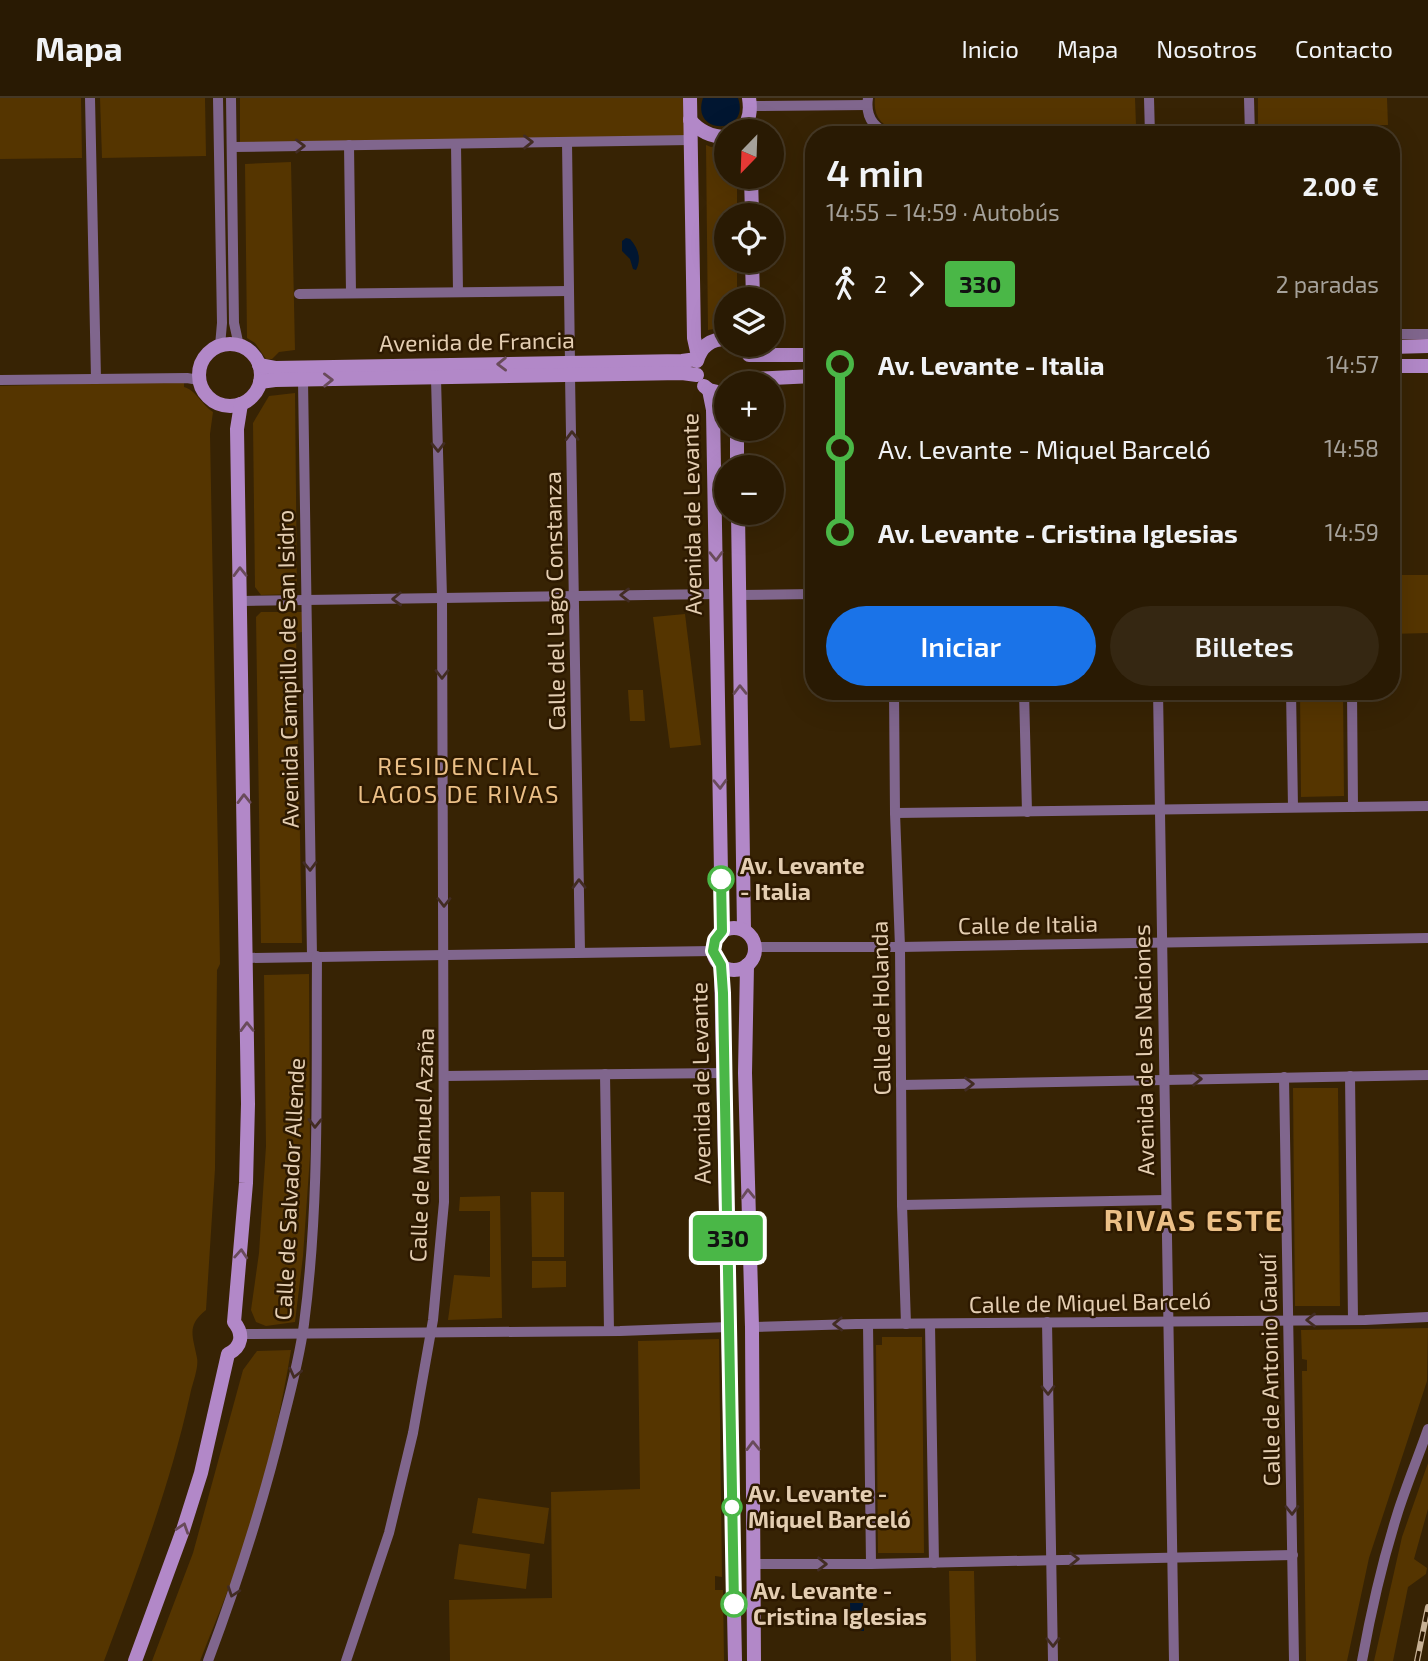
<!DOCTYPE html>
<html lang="es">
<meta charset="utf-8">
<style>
:root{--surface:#291a03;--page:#352712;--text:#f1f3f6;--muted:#a5a19a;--line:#453825;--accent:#1a73e8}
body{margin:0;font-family:"Exo 2",sans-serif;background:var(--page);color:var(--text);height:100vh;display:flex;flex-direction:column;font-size:26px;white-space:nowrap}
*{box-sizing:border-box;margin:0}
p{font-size:23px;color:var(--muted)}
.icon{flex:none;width:38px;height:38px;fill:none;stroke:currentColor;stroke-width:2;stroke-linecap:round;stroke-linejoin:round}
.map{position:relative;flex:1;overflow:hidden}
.details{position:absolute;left:805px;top:28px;width:595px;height:574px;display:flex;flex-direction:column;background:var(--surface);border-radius:28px;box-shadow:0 7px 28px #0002,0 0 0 2px var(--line)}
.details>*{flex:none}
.badge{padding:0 14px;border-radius:5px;font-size:24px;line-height:46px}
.needle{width:46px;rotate:203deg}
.fabs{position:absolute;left:714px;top:21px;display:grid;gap:14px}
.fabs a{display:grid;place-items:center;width:70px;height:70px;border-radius:50%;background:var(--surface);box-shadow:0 7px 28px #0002,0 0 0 2px var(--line);font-size:35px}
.map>.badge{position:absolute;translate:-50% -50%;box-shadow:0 0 0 4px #fff}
.legs{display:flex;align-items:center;gap:10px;height:77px;padding:0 21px;font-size:23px}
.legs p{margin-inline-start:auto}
.headline{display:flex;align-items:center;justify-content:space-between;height:119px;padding:0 21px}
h1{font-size:38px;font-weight:600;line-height:52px}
.cta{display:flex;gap:14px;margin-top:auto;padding:14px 21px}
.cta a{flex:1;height:80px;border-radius:42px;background:var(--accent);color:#fff;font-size:28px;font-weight:600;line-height:80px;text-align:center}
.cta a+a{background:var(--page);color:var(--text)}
ul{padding:0 21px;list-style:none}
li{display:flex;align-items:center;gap:24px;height:84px;font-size:26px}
li i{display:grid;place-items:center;width:10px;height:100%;margin:0 9px;background:currentColor}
li i::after{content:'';width:18px;height:18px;margin:-9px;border:5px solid;border-radius:50%;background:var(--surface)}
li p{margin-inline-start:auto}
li:first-child i{background:linear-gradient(#0000 50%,currentColor 0)}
li:last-child i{background:linear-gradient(currentColor 50%,#0000 0)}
header{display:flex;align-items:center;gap:42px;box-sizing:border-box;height:98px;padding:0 35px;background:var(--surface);border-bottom:2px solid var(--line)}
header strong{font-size:33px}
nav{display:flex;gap:38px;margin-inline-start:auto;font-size:24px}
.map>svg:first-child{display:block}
.green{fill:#553500}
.water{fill:#011631}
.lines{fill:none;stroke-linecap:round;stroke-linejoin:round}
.street{stroke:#80668d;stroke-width:10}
.secondary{stroke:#b288c8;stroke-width:14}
.rail-casing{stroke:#c7b195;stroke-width:6}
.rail{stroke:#2d1900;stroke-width:3.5;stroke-dasharray:10;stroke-linecap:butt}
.oneway{stroke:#422c23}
.oneway2{stroke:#694b5a}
.line-1-casing{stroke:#fff;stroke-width:16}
.line-1{stroke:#4ab747;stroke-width:10}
.stop-1-dot{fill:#fff;stroke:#4ab747;stroke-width:3.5}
.labels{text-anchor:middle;stroke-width:5;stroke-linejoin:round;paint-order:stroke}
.street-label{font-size:23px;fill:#e4ceb2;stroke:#2d1900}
.stop-label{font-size:23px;font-weight:bold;fill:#e4ceb2;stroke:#2d1900;text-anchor:start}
.neighbourhood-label{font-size:24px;letter-spacing:2px;fill:#ecc087;stroke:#2d1900}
.district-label{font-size:30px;font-weight:bold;letter-spacing:2px;fill:#ecc087;stroke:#2d1900}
</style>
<header>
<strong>Mapa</strong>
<nav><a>Inicio</a><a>Mapa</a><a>Nosotros</a><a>Contacto</a></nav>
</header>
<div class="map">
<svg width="1428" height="1563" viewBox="0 0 1428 1563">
<rect width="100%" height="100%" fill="#372304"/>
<g class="green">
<polygon points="0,0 81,0 82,60 0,61"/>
<polygon points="100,0 205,0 206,58 102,60"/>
<polygon points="240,0 685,0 684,39 240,45"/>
<path d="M875,0H1135L1136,27L899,32C881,29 873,18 875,0Z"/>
<polygon points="1258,0 1387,0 1388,27 1258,28"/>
<polygon points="706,47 711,49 726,50 726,79 737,79 737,117 726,117 726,163 737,163 737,201 726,201 726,229 708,232"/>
<polygon points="291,64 295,252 279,254 272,261 266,261 255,245 247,240 245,66"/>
<path d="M161,284L184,285V289C196,292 202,307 213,314L210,336L220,866L217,872L215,1071L206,1212C186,1228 193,1238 197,1260C199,1270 192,1286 190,1297C170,1388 137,1475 104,1563H0V288Z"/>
<polygon points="295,295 297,496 261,497 255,489 253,325 269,298"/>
<polygon points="1428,477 1428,535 1391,536 1391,477"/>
<polygon points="261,514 302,514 302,534 296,535 302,845 261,845 256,519"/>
<polygon points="685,516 701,647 670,650 653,519"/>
<polygon points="628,592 643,592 645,623 630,623"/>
<polygon points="1300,593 1343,593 1344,698 1301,699"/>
<polygon points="309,876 310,1058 303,1158 295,1224 266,1228 256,1224 251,1212 259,1155 266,1048 264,877"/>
<polygon points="1293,990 1338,990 1340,1208 1295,1208"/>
<polygon points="531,1094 564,1094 564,1159 532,1159"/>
<polygon points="500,1098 502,1220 448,1222 454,1177 490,1179 490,1113 459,1113 460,1099"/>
<polygon points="532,1163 566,1163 566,1189 532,1190"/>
<polygon points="1428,1230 1427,1283 1369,1460 1347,1563 1306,1563 1302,1273 1307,1273 1307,1262 1302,1261 1301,1232"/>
<polygon points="882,1239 922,1239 924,1455 878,1455 876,1247 882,1247"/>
<polygon points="719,1241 722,1479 715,1478 715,1492 723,1492 724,1563 450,1563 449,1502 552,1500 551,1394 640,1391 638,1243"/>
<path d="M291,1252C278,1333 257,1415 228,1492C219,1516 209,1539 200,1563H152L193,1455L243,1272L257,1253Z"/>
<polygon points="1428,1365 1428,1411 1414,1461 1427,1470 1426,1476 1408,1489 1393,1563 1374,1563 1402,1439"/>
<polygon points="478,1400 549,1410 544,1446 472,1435"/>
<polygon points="459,1446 530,1456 526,1491 454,1481"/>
<polygon points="949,1473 974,1473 976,1563 951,1563"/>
</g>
<g class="water">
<path d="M703,0H738C751,37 690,38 703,0Z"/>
<path d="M626,140L630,141C638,150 642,160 636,172L633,171L630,161L622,153V143Z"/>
<polygon points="850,1505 863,1505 864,1533 851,1533"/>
</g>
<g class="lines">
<g class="street">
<polyline points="90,0 96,281"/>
<polyline points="218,0 222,225 220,248"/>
<polyline points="231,0 234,225 239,248"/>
<path d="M868,0C865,19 874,31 892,37"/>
<polyline points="1149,0 1150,37"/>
<polyline points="1249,0 1250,37"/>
<polyline points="751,8 867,7"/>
<polyline points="1250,36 1379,34"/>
<polyline points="1001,37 1150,35"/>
<polyline points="567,44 570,265"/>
<polyline points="456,46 458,194"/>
<polyline points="349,47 351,195"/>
<polyline points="232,49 691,42"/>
<polyline points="299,196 569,193"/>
<polyline points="1391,236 1428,236"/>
<polyline points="570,278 580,854"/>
<polyline points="0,282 187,280 199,282"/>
<polyline points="303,282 312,858"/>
<polyline points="739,497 814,496"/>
<polyline points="241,503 717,496"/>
<polyline points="894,593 895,715 900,849 902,1107 906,1226"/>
<polyline points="1024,593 1027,714"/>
<polyline points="1158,593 1174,1563"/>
<polyline points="1291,593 1293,709"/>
<polyline points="1352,593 1353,709"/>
<polyline points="895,715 1428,708"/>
<polyline points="755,849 900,849 1428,840"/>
<polyline points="246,860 713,853"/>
<polyline points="605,976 609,1233"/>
<polyline points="445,978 724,975"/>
<polyline points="1350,978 1353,1222"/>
<polyline points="1284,979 1294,1563"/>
<polyline points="901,987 1428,977"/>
<polyline points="902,1107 1166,1102"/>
<polyline points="1047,1224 1053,1563"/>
<polyline points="868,1226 871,1466"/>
<polyline points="930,1226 934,1465"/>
<polyline points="752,1229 856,1226 1365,1222 1428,1219"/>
<polyline points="241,1236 620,1233 729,1229"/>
<polyline points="754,1466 871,1466 1293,1457"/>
<path d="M208,1563C238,1483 264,1402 284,1319C292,1288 300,1257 304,1226C320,1105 316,980 317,858"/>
<polyline points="346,1563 389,1435 413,1335 433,1222 444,1104 442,499 436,281"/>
<path d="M1362,1563C1371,1513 1382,1465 1397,1417C1406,1388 1418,1360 1428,1331"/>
</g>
<g class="secondary">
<polyline points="690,0 694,240 698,258"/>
<path d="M690,22C700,34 711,39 726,39"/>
<path d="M739,33C750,25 751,12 749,0"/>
<polyline points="751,79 752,117"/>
<polyline points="752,163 753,201"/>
<circle cx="230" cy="277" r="31"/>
<polyline points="1391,249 1428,248"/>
<polyline points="749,257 814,257"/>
<path d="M697,263C701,248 711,241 726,241"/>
<polyline points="259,267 275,270 682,263 697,261"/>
<polyline points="1391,268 1428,268"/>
<polyline points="749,281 814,278"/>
<polyline points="260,284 275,282 682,275 697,277"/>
<polyline points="704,288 709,292 726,296"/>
<polyline points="709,292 713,312 722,833"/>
<polyline points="737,331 737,369"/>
<polyline points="738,415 744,832"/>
<circle cx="734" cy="851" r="21"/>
<polyline points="721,867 735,1563"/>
<polyline points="747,867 745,975 752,1229 754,1563"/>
<path d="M135,1563L183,1432L201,1375L228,1256C242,1249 244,1236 234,1224L246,1085L248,1006L237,331L241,306"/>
</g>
<g class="rail-casing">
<polyline id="rail" points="1417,1563 1428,1509"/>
</g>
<use href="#rail" class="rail"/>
</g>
<defs><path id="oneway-chevron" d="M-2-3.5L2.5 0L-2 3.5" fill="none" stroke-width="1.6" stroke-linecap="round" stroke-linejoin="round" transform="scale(1.75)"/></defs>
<g class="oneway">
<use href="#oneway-chevron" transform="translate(528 44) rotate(-1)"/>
<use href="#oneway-chevron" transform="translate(300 48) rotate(-1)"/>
<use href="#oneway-chevron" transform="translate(572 338) rotate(-91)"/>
<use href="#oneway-chevron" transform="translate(438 349) rotate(89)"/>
<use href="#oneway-chevron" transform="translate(625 497) rotate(180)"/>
<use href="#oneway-chevron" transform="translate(397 501) rotate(178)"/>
<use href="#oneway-chevron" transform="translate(442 576) rotate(90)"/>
<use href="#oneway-chevron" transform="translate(310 768) rotate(89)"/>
<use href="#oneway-chevron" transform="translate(579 786) rotate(-91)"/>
<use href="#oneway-chevron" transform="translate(444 804) rotate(90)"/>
<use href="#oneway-chevron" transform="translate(1197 981) rotate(-1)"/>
<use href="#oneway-chevron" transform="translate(969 986) rotate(-1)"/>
<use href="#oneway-chevron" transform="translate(315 1025) rotate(91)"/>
<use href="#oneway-chevron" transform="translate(1311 1222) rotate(-180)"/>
<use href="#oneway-chevron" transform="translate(838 1226) rotate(178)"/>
<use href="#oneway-chevron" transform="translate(295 1275) rotate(103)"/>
<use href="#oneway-chevron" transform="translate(1048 1292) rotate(89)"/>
<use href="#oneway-chevron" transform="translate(1292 1412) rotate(89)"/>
<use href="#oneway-chevron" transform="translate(1074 1461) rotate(-1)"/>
<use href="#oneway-chevron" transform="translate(822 1466) rotate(1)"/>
<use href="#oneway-chevron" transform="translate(233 1494) rotate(109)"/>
<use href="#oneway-chevron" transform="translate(1053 1544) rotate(89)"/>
</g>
<g class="oneway2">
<use href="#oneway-chevron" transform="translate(502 266) rotate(179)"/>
<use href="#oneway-chevron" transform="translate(328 282) rotate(-1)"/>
<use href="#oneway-chevron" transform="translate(716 458) rotate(89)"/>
<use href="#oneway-chevron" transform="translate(240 474) rotate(-91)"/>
<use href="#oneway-chevron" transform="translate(740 592) rotate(-91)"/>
<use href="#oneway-chevron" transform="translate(720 686) rotate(88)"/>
<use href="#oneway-chevron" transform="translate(244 701) rotate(-91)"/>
<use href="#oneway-chevron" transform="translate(247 929) rotate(-91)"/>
<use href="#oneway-chevron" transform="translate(748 1096) rotate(-92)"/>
<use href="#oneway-chevron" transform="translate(241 1156) rotate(-86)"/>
<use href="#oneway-chevron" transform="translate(753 1348) rotate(-91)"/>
<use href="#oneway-chevron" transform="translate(183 1430) rotate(-72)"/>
</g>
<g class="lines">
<g class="line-1-casing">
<polyline id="line-1" points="721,781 722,833 715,842 713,853 721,867 723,895 734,1506"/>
</g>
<use href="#line-1" class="line-1"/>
</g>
<g class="stop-1-dot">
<circle cx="721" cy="781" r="12"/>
<circle cx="732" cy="1409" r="9"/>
<circle cx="734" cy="1506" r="12"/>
</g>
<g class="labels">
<g class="street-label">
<text transform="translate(477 244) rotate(-1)" y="8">Avenida de Francia</text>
<text transform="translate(692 416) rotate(-91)" y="8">Avenida de Levante</text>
<text transform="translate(555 503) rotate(-91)" y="8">Calle del Lago Constanza</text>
<text transform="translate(288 571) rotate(-91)" y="8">Avenida Campillo de San Isidro</text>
<text transform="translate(1028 827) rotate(-1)" y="8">Calle de Italia</text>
<text transform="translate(881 910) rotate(-91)" y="8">Calle de Holanda</text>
<text transform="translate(1144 952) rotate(-91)" y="8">Avenida de las Naciones</text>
<text transform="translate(701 985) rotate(-91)" y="8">Avenida de Levante</text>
<text transform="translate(422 1047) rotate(-88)" y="8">Calle de Manuel Azaña</text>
<text transform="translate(290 1091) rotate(-87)" y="8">Calle de Salvador Allende</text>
<text transform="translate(1090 1205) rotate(-1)" y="8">Calle de Miquel Barceló</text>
<text transform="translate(1270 1272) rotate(-91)" y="8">Calle de Antonio Gaudí</text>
</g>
<g class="stop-label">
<text x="740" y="776">Av. Levante<tspan x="740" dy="26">- Italia</tspan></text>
<text x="748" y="1404">Av. Levante -<tspan x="748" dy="26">Miquel Barceló</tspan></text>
<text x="753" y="1501">Av. Levante -<tspan x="753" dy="26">Cristina Iglesias</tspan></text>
</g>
<g class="neighbourhood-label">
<text x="459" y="677">RESIDENCIAL<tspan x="459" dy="28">LAGOS DE RIVAS</tspan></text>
</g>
<g class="district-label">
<text x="1194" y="1133">RIVAS ESTE</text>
</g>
</g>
</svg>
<div class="fabs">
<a><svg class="needle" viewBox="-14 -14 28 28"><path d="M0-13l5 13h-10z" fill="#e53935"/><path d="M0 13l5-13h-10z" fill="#a5a19a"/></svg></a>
<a><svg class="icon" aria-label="locate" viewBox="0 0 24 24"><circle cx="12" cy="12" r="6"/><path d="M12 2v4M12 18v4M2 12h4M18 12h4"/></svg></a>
<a><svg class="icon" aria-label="layers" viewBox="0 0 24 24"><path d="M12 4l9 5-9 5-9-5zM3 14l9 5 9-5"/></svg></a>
<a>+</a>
<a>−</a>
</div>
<b class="badge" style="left:728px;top:1140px;background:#4ab747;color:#111">330</b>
<section class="details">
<div class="headline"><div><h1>4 min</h1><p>14:55 – 14:59 · Autobús</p></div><b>2.00 €</b></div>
<div class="legs"><svg class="icon" aria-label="walk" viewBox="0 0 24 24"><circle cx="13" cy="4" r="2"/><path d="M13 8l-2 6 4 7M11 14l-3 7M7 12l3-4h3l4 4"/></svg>2<svg class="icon" aria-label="forward" viewBox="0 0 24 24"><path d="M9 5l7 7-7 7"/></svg><b class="badge" style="background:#4ab747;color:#111">330</b><p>2 paradas</p></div>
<ul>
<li><i style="color:#4ab747"></i><b>Av. Levante - Italia</b><p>14:57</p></li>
<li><i style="color:#4ab747"></i><span>Av. Levante - Miquel Barceló</span><p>14:58</p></li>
<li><i style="color:#4ab747"></i><b>Av. Levante - Cristina Iglesias</b><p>14:59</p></li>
</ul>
<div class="cta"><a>Iniciar</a><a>Billetes</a></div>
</section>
</div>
